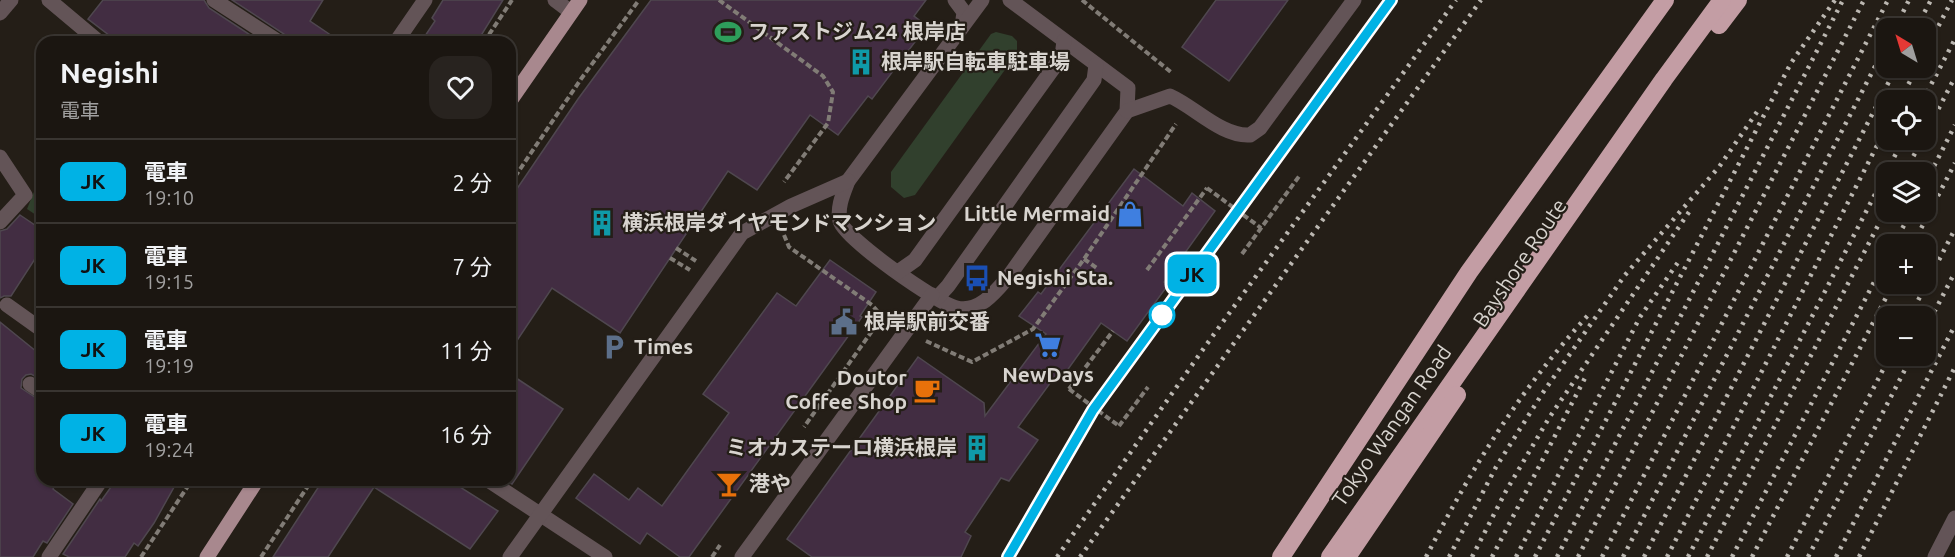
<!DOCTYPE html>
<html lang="ja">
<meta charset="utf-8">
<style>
:root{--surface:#1b1611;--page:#28231f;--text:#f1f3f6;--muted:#a09f9f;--line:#393531}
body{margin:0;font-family:Ubuntu,"Noto Sans JP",sans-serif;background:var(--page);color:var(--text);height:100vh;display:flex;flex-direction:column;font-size:22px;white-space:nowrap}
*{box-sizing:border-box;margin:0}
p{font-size:20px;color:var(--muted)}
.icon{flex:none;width:33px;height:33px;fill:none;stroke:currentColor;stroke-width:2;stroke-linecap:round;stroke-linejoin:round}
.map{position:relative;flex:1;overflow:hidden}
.drawer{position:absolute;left:36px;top:36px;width:480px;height:450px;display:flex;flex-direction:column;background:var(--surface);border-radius:18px;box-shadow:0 2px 4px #0004,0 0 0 2px var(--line)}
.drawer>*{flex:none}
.badge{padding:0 12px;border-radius:9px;font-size:21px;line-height:39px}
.needle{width:39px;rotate:322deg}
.controls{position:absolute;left:1876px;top:18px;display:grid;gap:12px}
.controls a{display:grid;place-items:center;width:60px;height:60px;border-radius:12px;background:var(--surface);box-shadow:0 2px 4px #0004,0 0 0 2px var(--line);font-size:30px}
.map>.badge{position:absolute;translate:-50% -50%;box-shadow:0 0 0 3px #fff}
.round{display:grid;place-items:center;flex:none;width:63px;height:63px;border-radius:18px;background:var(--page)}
.head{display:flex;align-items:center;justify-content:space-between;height:102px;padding:0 24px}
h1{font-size:28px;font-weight:700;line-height:45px}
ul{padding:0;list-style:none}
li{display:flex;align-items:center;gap:18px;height:84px;padding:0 24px;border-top:2px solid var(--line)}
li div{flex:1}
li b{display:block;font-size:22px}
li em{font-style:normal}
li .badge{min-width:66px;font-weight:700;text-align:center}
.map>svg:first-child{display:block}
.green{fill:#31402d}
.building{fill:#422d42;stroke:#4f474f;stroke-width:1.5}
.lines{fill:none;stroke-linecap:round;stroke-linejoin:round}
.path{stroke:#817c76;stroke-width:4;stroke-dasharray:6 3;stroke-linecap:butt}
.minor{stroke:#635457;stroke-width:15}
.major{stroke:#a8888e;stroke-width:15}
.highway{stroke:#c39da4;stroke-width:18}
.rail{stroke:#bbb7b1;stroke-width:4.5;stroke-dasharray:3 6;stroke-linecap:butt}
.path-bridge{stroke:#817c76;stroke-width:4;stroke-dasharray:6 3;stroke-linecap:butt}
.line-casing{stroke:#fff;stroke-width:14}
.line{stroke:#00b2e5;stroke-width:9}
.stop-dot{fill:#fff;stroke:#00b2e5;stroke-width:3}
.labels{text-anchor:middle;stroke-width:4.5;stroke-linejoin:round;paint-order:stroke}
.poi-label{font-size:21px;font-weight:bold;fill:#d8d4cf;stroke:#241e17;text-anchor:start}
.street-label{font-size:21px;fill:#d8d4cf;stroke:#241e17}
</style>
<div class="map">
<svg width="1955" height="557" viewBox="0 0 1955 557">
<rect width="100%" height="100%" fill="#241e17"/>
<g class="green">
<polygon points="996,32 1012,36 1017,41 1017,53 915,195 904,198 891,187 891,172 991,34"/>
<polygon points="42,179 42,219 27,209 38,182"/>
</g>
<g class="building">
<polygon points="103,0 204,0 209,8 261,42 118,42 88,19"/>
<polygon points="232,0 323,0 310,21 341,42 289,42 284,34"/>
<polygon points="443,0 503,0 477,42 421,42 435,21 432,18"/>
<polygon points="651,0 926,0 914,16 927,26 872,99 868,96 838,135 810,115 757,190 728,171 620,333 552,288 510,351 510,199 578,99"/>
<polygon points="1216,0 1288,0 1229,81 1182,47"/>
<polygon points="1134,169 1183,206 1192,193 1215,211 1164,282 1168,285 1127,341 1101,323 1061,379 1056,375 1018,427 1038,440 1009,481 1001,478 965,532 971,536 961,557 812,557 787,539 918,357 984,403 985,416 1046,334 1019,316 1038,292 1041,294"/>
<polygon points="20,215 42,230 42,248 11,296 4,296 0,298 0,231 7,229"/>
<polygon points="830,260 876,292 860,316 862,317 689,557 680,557 647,533 640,544 576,498 594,474 629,500 638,488 662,506 729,413 703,394 777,293 796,306"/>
<polygon points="0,322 42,356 42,380 31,374 26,375 22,379 21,388 42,402 42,480 58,480 53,489 73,504 47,543 43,541 33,557 0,557"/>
<polygon points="510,374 563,409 512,484 510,483"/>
<polygon points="116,480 178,480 154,523 138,546 134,543 125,557 69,557 63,554 100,499 101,501"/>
<polygon points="323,480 449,480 498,511 470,549 374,487 328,557 273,557"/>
</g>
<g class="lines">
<g class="path">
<polyline points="719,0 823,76 833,92 828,123 784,182"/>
<polyline points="1082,0 1172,73"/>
<polyline points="484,42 512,0"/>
<polyline points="510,184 581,79 639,0"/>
<polyline points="784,235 789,247 872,305 879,313 872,331 804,427"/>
<polyline points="676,248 696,261"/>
<polyline points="1242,254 1300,175"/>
<polyline points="670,258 690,270"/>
<polyline points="1084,259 1098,269"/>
<polyline points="1147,270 1207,188"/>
<polyline points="926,341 972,362 1033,329 1084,259 1176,124"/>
<polyline points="1069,389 1113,331"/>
<polyline points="1119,426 1148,387"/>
<polyline points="141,557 192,480"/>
<polyline points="261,557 312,480"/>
<polyline points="712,557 720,545"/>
</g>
<g class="minor">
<polyline points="49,0 99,42"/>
<polyline points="214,0 279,42"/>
<polyline points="555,0 571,12"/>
<polyline points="955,0 964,12 962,27"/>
<path d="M982,0L848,181C843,194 837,207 840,221C844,238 938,304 957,308C980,313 997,290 1009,276L1127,111L1128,88L1010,0"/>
<polyline points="0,13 11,0"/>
<polyline points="396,42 425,0"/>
<path d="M1127,111L1170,96C1195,107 1222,137 1250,135L1260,128L1354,0"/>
<polyline points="0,157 25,195 0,222"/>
<polyline points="898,272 915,260 1062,56 1064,41"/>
<polyline points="937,298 948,286 1094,80 1096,65"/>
<polyline points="7,305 42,330"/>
<polyline points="30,384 42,392"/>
<polyline points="488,480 605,557"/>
<polyline points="49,557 101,480"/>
<polyline points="510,557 742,233 791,206 848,181"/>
<polyline points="742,557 932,295"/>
<polyline points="1935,557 1955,518"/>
</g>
<g class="major">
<polyline points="510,101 580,0"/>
<polyline points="207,557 257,480"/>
</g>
<g class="highway">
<polyline points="1719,25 1738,0"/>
<polyline points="1281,557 1469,272 1665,0"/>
<polyline points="1330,557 1664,79 1722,0"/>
<polyline points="1347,557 1457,395"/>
</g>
<g class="rail">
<polyline points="1895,28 1909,0"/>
<polyline points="1916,28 1931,0"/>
<polyline points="1926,50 1952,0"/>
<polyline points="1900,100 1917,68"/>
<polyline points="1923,100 1955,39"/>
<polyline points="1926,133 1955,77"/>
<polyline points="1905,172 1922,140"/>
<polyline points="1926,182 1955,125"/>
<polyline points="1894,244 1911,212"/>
<polyline points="1913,244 1955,163"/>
<polyline points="1910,316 1955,229"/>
<polyline points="1926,328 1955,272"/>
<polyline points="1008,557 1093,410 1391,0"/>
<polyline points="1057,557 1204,348 1456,0"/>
<polyline points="1080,557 1481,0"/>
<path d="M1426,557C1474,464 1519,391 1590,313"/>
<polyline points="1449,557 1496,467 1542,394 1625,275 1719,167 1759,109"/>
<polyline points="1472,557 1506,491 1549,418 1689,212"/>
<polyline points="1492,557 1585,378"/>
<polyline points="1516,557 1640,317 1681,258"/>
<polyline points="1535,557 1791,63 1835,0"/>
<polyline points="1557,557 1843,0"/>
<polyline points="1578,557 1864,0"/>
<polyline points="1602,557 1888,0"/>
<polyline points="1623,557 1887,43"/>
<polyline points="1644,557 1896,68"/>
<polyline points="1667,557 1887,126"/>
<polyline points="1688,557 1903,140"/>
<polyline points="1707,557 1887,208"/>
<polyline points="1732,557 1887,257"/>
<polyline points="1752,557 1893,284"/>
<polyline points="1787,557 1890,356"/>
<polyline points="1808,557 1912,356"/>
<polyline points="1836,557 1955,325"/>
<polyline points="1859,557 1955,367"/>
</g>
<g class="path-bridge">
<polyline points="1207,188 1261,228"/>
<polyline points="1069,389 1119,426"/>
</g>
</g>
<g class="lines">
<g class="line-casing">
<polyline id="line" points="1008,557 1093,410 1391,0"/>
</g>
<use href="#line" class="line"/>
</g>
<defs>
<g id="stadium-bare" transform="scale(2.07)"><path d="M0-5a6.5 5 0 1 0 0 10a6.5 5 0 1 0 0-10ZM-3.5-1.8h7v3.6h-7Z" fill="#2e9e5b" stroke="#241e17" stroke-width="2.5" paint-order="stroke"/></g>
<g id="building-bare" transform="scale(2.07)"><path d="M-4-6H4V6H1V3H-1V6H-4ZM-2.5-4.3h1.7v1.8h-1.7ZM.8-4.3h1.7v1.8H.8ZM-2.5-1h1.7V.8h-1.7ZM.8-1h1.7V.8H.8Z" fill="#0f9aa8" stroke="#241e17" stroke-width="2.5" paint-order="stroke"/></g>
<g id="shop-bare" transform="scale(2.07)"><path d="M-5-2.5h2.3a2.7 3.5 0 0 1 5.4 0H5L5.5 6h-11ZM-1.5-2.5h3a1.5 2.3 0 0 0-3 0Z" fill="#3f7fe0" stroke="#241e17" stroke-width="2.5" paint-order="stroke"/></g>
<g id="bus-bare" transform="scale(2.07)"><path d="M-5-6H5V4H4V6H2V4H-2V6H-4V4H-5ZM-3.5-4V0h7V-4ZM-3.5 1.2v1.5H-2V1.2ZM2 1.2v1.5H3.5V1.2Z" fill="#1a4fb4" stroke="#241e17" stroke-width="2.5" paint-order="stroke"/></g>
<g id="civic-bare" transform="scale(2.07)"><path d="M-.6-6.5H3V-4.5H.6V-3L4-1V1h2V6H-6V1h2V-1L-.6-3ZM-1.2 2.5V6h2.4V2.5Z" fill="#5c6f8a" stroke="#241e17" stroke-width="2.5" paint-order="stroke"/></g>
<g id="supermarket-bare" transform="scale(2.07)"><path d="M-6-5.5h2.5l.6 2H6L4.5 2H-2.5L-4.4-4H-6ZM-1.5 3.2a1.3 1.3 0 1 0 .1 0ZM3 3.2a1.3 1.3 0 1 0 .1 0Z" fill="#3f7fe0" stroke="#241e17" stroke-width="2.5" paint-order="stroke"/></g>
<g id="parking-bare" transform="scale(2.07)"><path d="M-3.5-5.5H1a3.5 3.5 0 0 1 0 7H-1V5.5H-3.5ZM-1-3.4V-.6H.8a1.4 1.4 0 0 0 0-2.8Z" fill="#5c6f8a" stroke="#241e17" stroke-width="2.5" paint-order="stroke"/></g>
<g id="cafe-bare" transform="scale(2.07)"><path d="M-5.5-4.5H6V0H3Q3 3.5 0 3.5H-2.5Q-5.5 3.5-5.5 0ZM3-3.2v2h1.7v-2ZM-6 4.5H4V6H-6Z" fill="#e8710a" stroke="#241e17" stroke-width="2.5" paint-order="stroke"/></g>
<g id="bar-bare" transform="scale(2.07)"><path d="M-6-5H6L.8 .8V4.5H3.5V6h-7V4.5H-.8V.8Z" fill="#e8710a" stroke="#241e17" stroke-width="2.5" paint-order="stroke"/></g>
</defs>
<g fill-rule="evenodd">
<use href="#stadium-bare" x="728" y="32"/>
<use href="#building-bare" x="861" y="62"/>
<use href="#shop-bare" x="1130" y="214"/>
<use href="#building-bare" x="602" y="223"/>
<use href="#bus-bare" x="977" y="278"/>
<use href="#civic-bare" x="844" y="322"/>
<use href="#supermarket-bare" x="1048" y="345"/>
<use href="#parking-bare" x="614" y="347"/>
<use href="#cafe-bare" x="927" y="390"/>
<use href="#building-bare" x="977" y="448"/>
<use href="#bar-bare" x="729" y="484"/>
</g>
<circle class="stop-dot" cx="1162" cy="315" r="12"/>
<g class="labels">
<g class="poi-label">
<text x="748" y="39">ファストジム24 根岸店</text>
<text x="881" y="69">根岸駅自転車駐車場</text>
<text x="1110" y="221" text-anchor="end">Little Mermaid</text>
<text x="622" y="230">横浜根岸ダイヤモンドマンション</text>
<text x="997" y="285">Negishi Sta.</text>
<text x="864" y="329">根岸駅前交番</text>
<text x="634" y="354">Times</text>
<text x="1048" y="382" text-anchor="middle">NewDays</text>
<text x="907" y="385" text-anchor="end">Doutor<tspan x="907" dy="24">Coffee Shop</tspan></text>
<text x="957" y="455" text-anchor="end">ミオカステーロ横浜根岸</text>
<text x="749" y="491">港や</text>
</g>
<g class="street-label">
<text transform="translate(1520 263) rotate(-56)" y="7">Bayshore Route</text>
<text transform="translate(1392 426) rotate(-55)" y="7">Tokyo Wangan Road</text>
</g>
</g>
</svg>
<div class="controls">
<a><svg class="needle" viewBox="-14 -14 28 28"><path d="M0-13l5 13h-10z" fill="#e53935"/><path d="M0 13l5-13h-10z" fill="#a09f9f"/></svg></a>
<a><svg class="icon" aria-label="locate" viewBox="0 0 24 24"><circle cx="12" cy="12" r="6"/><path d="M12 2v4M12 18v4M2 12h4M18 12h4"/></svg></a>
<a><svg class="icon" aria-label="layers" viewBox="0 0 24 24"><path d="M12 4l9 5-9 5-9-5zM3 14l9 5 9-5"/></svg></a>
<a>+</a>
<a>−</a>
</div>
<b class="badge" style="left:1192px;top:274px;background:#00b2e5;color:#111">JK</b>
<section class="drawer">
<div class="head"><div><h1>Negishi</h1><p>電車</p></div><a class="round"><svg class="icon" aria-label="heart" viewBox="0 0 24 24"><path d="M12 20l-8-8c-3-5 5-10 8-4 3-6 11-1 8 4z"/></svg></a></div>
<ul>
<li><span class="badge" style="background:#00b2e5;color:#111">JK</span><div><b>電車</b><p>19:10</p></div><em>2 分</em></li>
<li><span class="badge" style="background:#00b2e5;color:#111">JK</span><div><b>電車</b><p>19:15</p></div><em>7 分</em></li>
<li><span class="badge" style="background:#00b2e5;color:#111">JK</span><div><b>電車</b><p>19:19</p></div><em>11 分</em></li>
<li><span class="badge" style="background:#00b2e5;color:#111">JK</span><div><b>電車</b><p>19:24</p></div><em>16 分</em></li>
</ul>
</section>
</div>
